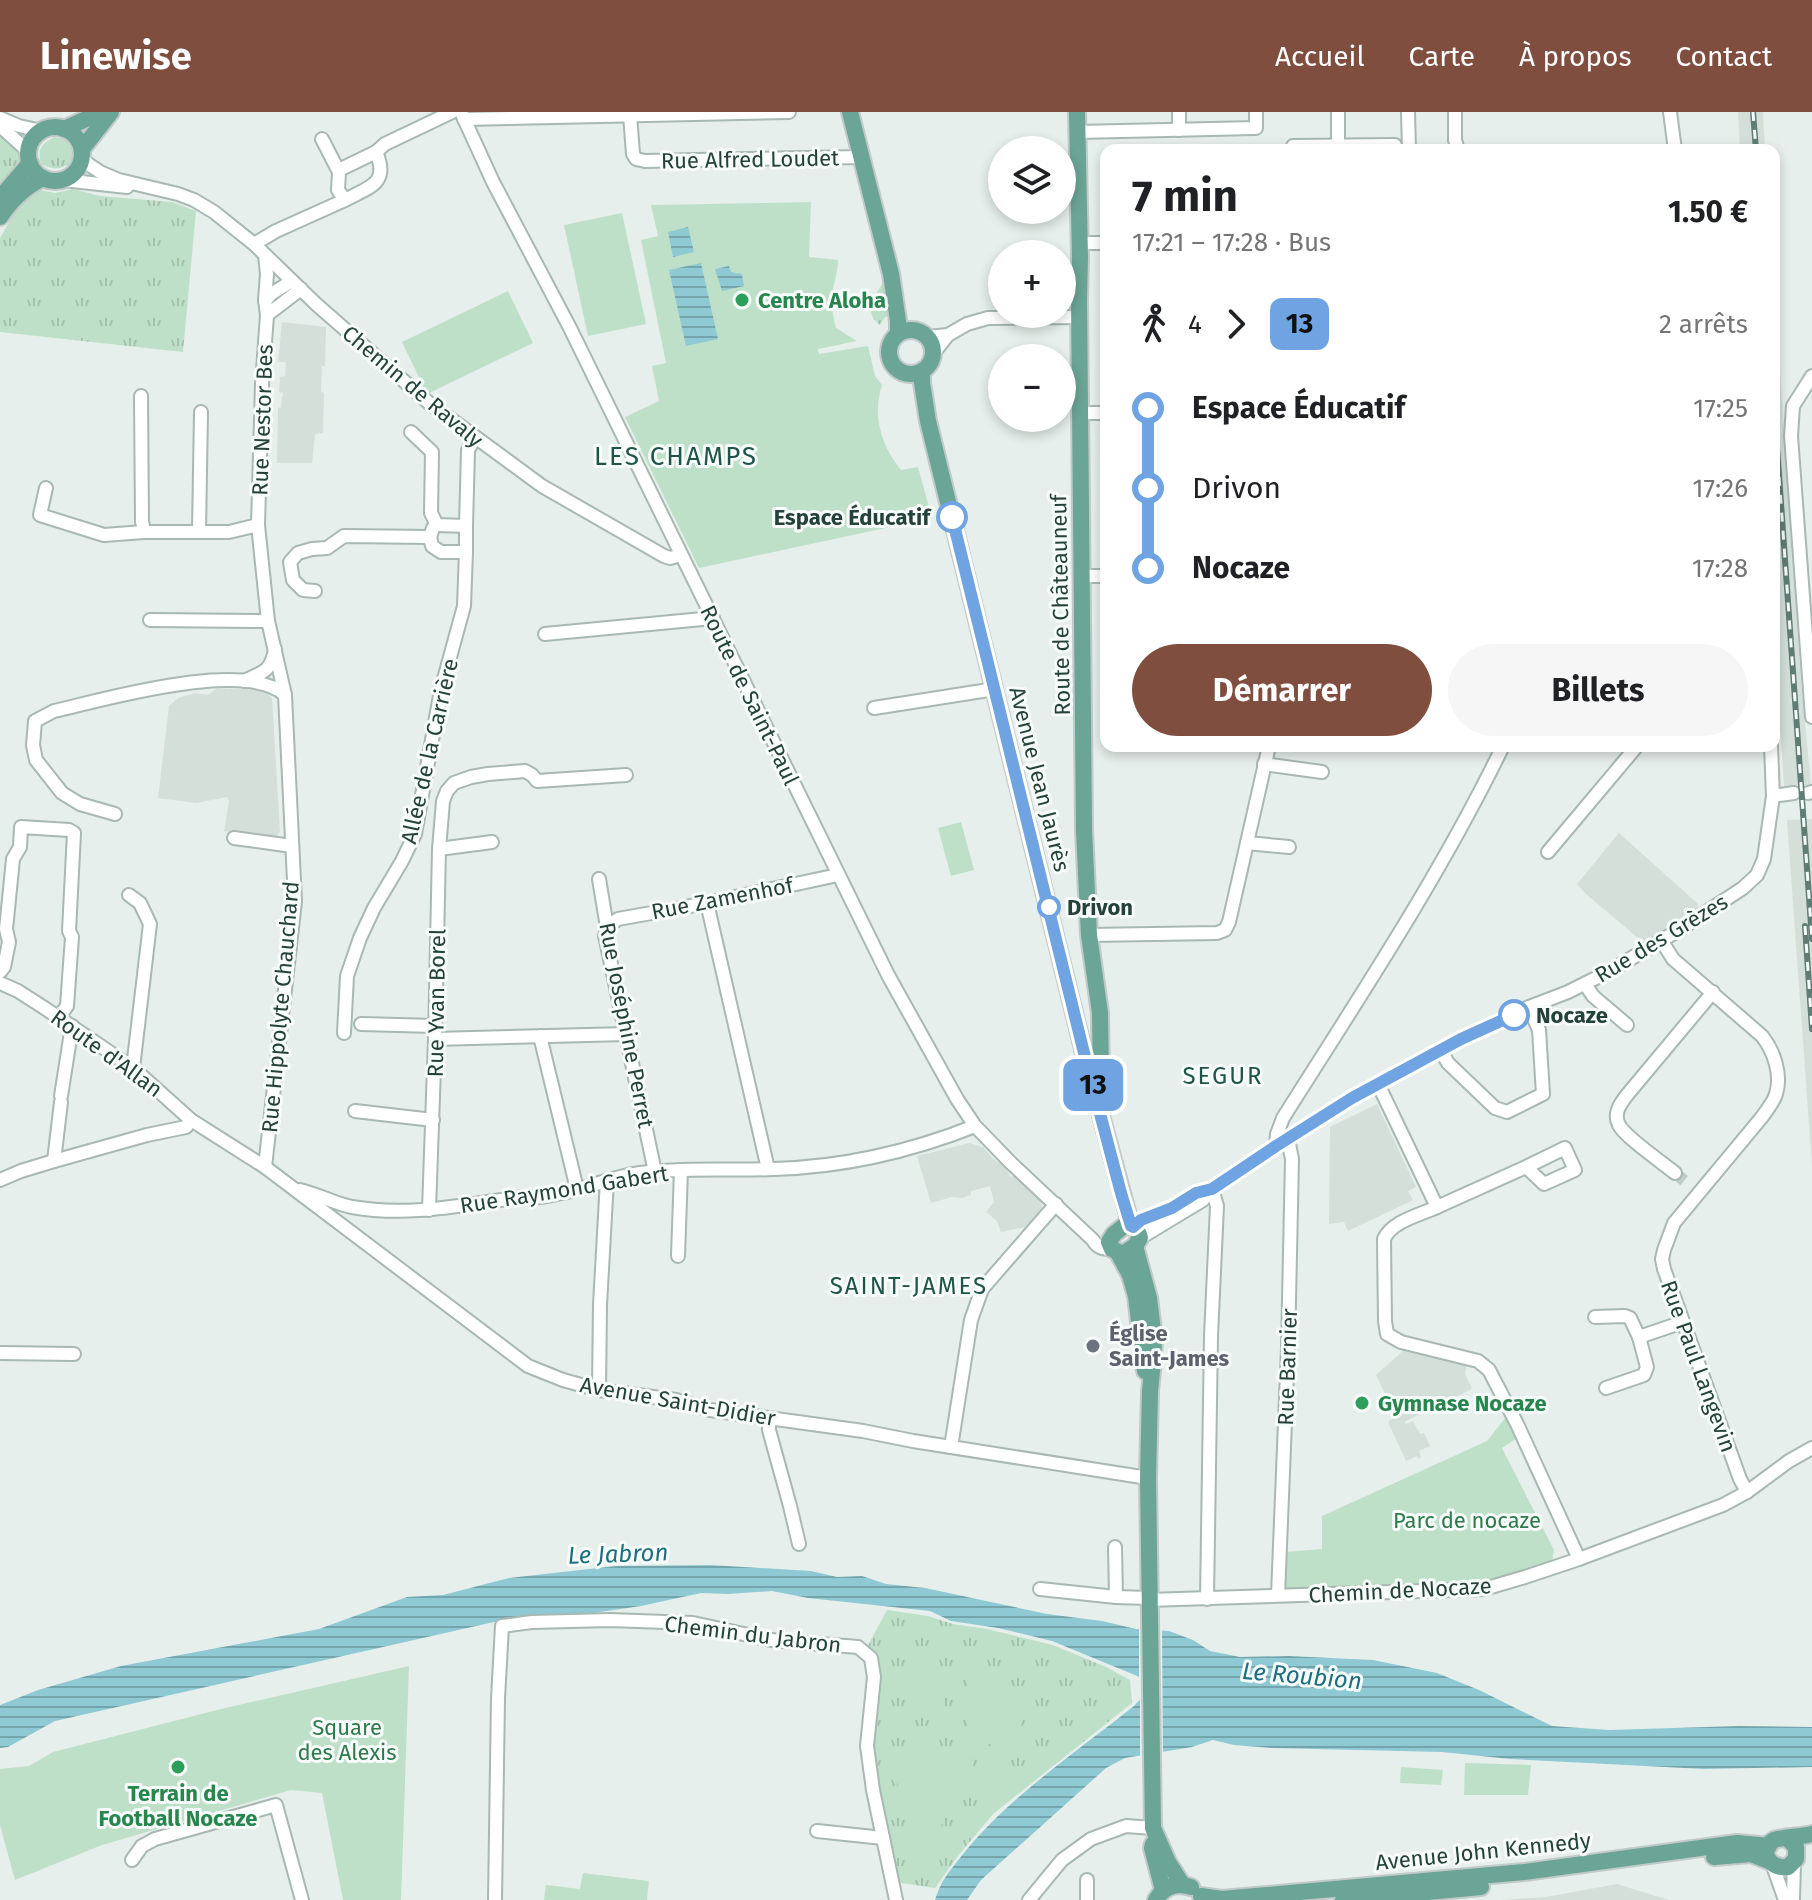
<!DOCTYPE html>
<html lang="fr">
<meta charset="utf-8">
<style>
:root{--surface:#fff;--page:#f6f6f6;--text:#202124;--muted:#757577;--accent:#7f4e3f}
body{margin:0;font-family:"Fira Sans",sans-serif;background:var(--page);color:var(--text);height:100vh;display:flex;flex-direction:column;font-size:30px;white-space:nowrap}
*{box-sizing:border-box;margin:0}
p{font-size:26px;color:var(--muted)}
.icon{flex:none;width:44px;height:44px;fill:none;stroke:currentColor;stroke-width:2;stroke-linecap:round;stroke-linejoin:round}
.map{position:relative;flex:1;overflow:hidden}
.drawer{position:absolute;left:1100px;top:32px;width:680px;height:608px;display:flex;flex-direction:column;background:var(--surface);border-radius:16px;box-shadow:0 4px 12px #0003}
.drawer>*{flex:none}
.badge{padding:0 16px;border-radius:12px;font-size:28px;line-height:52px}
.tools{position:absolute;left:988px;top:24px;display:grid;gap:16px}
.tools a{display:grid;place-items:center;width:88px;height:88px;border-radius:50%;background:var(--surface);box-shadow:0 4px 12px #0003;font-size:40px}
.map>.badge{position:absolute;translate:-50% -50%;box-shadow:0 0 0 4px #fff}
.legs{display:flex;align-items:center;gap:12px;height:88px;padding:0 32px;font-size:26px}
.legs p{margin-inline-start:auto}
.overview{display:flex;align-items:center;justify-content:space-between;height:136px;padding:0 32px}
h1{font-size:44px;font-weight:700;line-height:60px}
.button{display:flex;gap:16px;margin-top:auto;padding:16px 32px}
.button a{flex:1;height:92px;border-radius:48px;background:var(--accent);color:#fff;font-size:32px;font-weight:700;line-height:92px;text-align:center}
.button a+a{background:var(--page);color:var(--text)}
ul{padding:0 32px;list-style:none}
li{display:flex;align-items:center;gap:28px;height:80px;font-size:30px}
li i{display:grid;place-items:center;width:12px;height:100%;margin:0 10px;background:currentColor}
li i::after{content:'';width:20px;height:20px;margin:-10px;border:6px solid;border-radius:50%;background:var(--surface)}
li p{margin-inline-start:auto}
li:first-child i{background:linear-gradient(#0000 50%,currentColor 0)}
li:last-child i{background:linear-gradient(currentColor 50%,#0000 0)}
header{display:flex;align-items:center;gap:48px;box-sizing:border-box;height:112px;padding:0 40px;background:var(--accent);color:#fff}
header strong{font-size:38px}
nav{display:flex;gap:44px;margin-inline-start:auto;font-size:28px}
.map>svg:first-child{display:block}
.built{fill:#d4dfda}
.grass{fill:url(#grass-tufts)}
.park{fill:#bfe0c8}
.water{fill:url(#water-rules)}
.pier{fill:#e6efeb}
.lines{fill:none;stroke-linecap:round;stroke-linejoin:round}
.minor-tunnel{stroke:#bfccc8;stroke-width:12;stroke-dasharray:12 6;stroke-linecap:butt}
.minor-casing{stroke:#a8b8b2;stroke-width:16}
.major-casing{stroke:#c2cac8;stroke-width:20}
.minor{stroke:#fff;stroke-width:12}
.major{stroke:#6aa596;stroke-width:16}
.rail-casing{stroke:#5f7d75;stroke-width:6}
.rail{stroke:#f7fbf9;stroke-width:3;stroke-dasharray:9;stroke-linecap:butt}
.line-1-casing{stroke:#fff;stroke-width:18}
.line-1{stroke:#6fa3e1;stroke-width:12}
.leisure-dot{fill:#2e9e5b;stroke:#f7fbf9;stroke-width:3}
.stop-1-dot{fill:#fff;stroke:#6fa3e1;stroke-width:4}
.worship-dot{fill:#6b7280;stroke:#f7fbf9;stroke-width:3}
.labels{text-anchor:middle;stroke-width:6;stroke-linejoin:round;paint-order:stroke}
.street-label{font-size:22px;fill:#24423a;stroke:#f7fbf9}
.leisure-label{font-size:22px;font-weight:bold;fill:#27864d;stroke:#f7fbf9;text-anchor:start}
.stop-label{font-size:22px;font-weight:bold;fill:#24423a;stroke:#f7fbf9;text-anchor:start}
.worship-label{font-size:22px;font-weight:bold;fill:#5b616d;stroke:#f7fbf9;text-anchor:start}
.park-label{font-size:22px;fill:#2d7a4b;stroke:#f7fbf9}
.neighbourhood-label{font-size:24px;letter-spacing:2px;fill:#1f5548;stroke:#f7fbf9}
.water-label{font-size:24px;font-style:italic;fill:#1c6f80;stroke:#f7fbf9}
.quarter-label{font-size:26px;letter-spacing:2px;fill:#1f5548;stroke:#f7fbf9}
</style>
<header>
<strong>Linewise</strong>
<nav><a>Accueil</a><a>Carte</a><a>À propos</a><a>Contact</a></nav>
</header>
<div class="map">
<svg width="1812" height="1788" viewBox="0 0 1812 1788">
<defs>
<pattern id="grass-tufts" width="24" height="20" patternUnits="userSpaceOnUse" patternTransform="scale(2)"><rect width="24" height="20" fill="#bfe0c8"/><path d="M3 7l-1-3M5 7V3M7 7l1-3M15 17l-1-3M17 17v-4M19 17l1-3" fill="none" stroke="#a4c1ad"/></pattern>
<pattern id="water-rules" width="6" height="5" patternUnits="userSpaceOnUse" patternTransform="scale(2)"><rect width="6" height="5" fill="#8ec9d4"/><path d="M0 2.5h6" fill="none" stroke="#74a5ad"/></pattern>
</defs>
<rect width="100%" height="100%" fill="#e6efeb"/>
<g class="built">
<polygon points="1738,0 1763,0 1765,38 1740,38"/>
<polygon points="1774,169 1801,569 1811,673 1784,674 1774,528"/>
<polygon points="282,210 326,215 325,254 322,254 321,280 324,281 323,321 315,322 312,351 277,351 278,296 281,296 282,285 283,284 283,281 279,280 280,265 285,264 286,250 278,250"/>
<polygon points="216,577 256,577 265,579 272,586 280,720 276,725 224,719 229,689 227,685 196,691 158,686 169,594 178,586 196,581 208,583"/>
<polygon points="1812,707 1812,1054 1787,708"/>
<polygon points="1619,721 1698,792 1697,798 1646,829 1637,825 1586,782 1577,772"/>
<polygon points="1377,992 1416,1075 1408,1079 1413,1088 1348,1119 1344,1110 1329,1112 1330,1015"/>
<polygon points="969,1031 983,1035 994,1048 1004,1052 1011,1066 1014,1062 1041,1089 1042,1097 1026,1115 1001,1120 997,1109 986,1100 994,1090 990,1074 971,1079 971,1083 962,1086 952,1085 931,1091 917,1044"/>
<polygon points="1405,1237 1467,1253 1465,1262 1472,1277 1404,1310 1406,1312 1413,1309 1420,1322 1424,1321 1430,1334 1419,1339 1421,1345 1419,1347 1417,1344 1406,1349 1388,1310 1396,1304 1376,1263"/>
<polygon points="1617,1772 1669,1788 1502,1788 1546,1785"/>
</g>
<g class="grass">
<polygon points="0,23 10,29 21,42 19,55 0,75"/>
<path d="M54,25L66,28L73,39L71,51C60,58 53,58 41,52C37,36 41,33 54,25Z"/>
<polygon points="73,77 100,84 172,90 196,99 183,240 0,220 0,126 13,103 25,87 40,78 55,81"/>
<path d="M884,169L892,203L885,205L880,213C862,199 875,184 884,169Z"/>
<polygon points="887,1498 928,1504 953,1512 987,1517 1053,1533 1106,1555 1130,1568 1132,1591 993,1702 957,1745 935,1776 895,1770 872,1634 881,1561 867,1535"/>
</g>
<g class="park">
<path d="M811,90L809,145L838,148C838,160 834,170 832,182C831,194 833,205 836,216L857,229L818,237L819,242L868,234L875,264L882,273C872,304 881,333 901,358L918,355L932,406L699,456L625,305L659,289L652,254L666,251L641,128L658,124L651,93Z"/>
<polygon points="622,101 646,212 588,224 564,113"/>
<polygon points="508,179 533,231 427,282 402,230"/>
<polygon points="961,710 974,758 951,764 938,716"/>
<polygon points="1506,1305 1517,1326 1502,1336 1554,1438 1552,1450 1497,1470 1283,1481 1285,1440 1322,1437 1322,1404 1487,1329"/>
<polygon points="409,1554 401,1788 343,1788 322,1681 291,1678 102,1733 15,1768 0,1713 0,1657 29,1654 53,1640 221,1597"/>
<polygon points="907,1555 943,1568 946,1609 907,1604"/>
<polygon points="967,1556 995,1572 1028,1576 1027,1602 1005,1638 967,1624"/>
<polygon points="915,1638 975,1647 927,1742 915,1740 889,1639"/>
<polygon points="986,1645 1021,1657 990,1685 970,1674"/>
<polygon points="1465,1651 1531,1653 1528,1683 1464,1683"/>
<polygon points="1401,1655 1443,1658 1441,1673 1400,1671"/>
<polygon points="583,1761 649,1769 647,1788 544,1788 546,1773 580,1777"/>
</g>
<g class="water">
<polygon points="688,115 694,140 673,145 668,120"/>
<polygon points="701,151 718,227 686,234 669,158"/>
<polygon points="729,154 731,160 742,162 744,174 722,179 715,157"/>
<path d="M710,1453L811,1459L837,1465L862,1464L886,1472L925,1476L1047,1502L1102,1509L1136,1517L1169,1519L1193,1528L1210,1539L1240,1545L1288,1544L1373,1548L1437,1561L1479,1578L1552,1614L1609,1618L1739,1614L1812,1615V1655L1704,1657L1510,1647L1442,1640L1273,1636L1234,1633L1213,1628L1192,1635L1125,1646L1106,1656L981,1768L967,1788H935C941,1769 948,1761 960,1746C1008,1685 1074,1642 1134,1594L1148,1579L1147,1568L1052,1529L998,1516L951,1509L930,1499L808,1486L772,1479L728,1482L701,1481L641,1494L579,1503L494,1510L55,1609L8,1635L0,1636V1593L38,1578L121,1554L319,1517L407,1485L443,1483L509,1466L616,1454Z"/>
</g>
<polygon class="pier" points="1139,1513 1162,1514 1163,1645 1140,1648 1140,1582 1144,1577 1143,1571 1139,1570"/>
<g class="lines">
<polyline class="minor-tunnel" points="1675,1061 1687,1071"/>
<g class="minor-casing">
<g id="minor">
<path d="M461,0L493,70L570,216L888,863L957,987L975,1014L1011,1051L1093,1128C1097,1136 1103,1137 1112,1137"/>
<polyline points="1179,0 1179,18"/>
<polyline points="1338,0 1338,38"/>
<polyline points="1408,0 1409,38"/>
<polyline points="1455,0 1455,28 1458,38"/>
<polyline points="1670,0 1675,38"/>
<polyline points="630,3 633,42 636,47 645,49 862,45"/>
<polyline points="0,6 19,14 42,19"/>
<polyline points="464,7 789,0"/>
<polyline points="0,14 29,40"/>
<polyline points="1077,20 1256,16 1256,0"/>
<path d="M322,27L339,60L338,78L345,88C369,75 390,72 376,40"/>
<polyline points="1293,34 1395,33"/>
<polyline points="82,45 88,52 100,60 119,68 178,82 194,88 214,100 254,132 316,192 429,291 542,374 664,444 670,446 681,443"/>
<polyline points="339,60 341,57 376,40 385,32 452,0"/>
<polyline points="63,68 127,75"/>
<polyline points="1080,131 1106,131"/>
<polyline points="254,132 276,119 345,88"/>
<polyline points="265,143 267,162 265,188 267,203 262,272 258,413 268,509 285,583 295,789 265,1055"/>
<polyline points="265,189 271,182 292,169"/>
<polyline points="267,203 301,177"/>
<polyline points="927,225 948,223"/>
<polyline points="932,243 948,223 967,212 988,206 1079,205"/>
<polyline points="1812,264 1793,294 1791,324 1812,605"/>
<polyline points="141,284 142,409 144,420"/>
<polyline points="1080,301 1106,301"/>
<polyline points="411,320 432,340 431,401 437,413 466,414 468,338 475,326"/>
<polyline points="46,376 40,403 104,423 144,420 229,420 258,413"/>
<polyline points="199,419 201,300"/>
<polyline points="430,425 432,434 441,440 466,440 466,414"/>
<polyline points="1082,464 1106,464"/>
<polyline points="315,479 303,478 293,468 290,450 298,441 312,437 327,436 344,424 430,425 433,416 437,413"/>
<polyline points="150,508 268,509"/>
<polyline points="545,522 713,506"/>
<path d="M244,569C263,560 271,560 275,537"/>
<polyline points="874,596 995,577"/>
<polyline points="1264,652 1322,660"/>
<polyline points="1808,681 1812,680"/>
<polyline points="1773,684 1794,681"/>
<path d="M115,702L80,692L62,681L36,648L33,633L35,609L54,599C103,588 246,546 285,583"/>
<polyline points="234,726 292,734"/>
<polyline points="1247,731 1289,735"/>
<polyline points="439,737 492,730"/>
<polyline points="1548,740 1637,634"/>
<polyline points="599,767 607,815 605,824 607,833 655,1060"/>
<polyline points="129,783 140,791 150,812 133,956"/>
<polyline points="707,791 768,1057"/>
<polyline points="607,815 618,807 707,791 838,763"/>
<polyline points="1089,823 1217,821 1225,818 1229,810 1269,634"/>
<path d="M1661,828L1673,847L1762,924C1774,939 1782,963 1776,982C1773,991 1767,998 1762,1005L1674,1111L1664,1138L1662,1147L1664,1157L1740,1367L1747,1380"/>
<polyline points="0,860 4,855 9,830 6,817 13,747 20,735 21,715 69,718 74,721 69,819 72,825 67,894 59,905"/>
<polyline points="0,871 18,879 46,897 133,956 191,1008 265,1055 528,1254 563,1268 599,1278 676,1288 710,1298 863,1319 913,1329 1148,1366"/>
<polyline points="1585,872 1593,884 1627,913"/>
<polyline points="361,912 435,914"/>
<polyline points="344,921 347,864 360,826 374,796 402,749 415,722 441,578 464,494 466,440"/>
<polyline points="540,924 577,1077"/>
<polyline points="435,927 627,922"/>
<polyline points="1441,939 1448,951 1495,996 1507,1000 1543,982 1539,918 1529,895"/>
<path d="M1378,972L1437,1095C1420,1103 1392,1109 1384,1127L1385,1209L1387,1222L1401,1230L1478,1249L1489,1258L1517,1312L1579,1447"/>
<polyline points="61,984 72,914"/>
<polyline points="355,999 433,1008"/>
<path d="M1276,1034L1277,1022L1283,1006C1360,884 1440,764 1503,634"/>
<polyline points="54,1049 61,990"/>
<path d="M1675,1061C1663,1051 1625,1025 1619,1013C1613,1002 1620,992 1627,983L1713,880"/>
<polyline points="0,1068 21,1059 54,1049 147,1023 186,1015 191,1008"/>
<path d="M300,1078C318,1082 335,1092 352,1095C408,1105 461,1093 516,1086C524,1084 532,1086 540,1085C552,1084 564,1080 576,1078C597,1072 618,1064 640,1061C685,1055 730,1059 774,1057C843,1055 912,1039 975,1014"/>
<polyline points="1437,1095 1526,1055 1544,1072 1575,1058 1565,1036 1526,1055"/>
<polyline points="429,1098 435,927 439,737 443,689 447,679 454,671 471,665 488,662 525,659 532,663 537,669 626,663"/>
<polyline points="1133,1115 1141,1108 1172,1096 1196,1081 1212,1077 1276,1034 1347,989 1461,927 1529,895 1568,880 1608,860 1679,818 1743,776 1757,763 1764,747 1773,684 1771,634"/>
<polyline points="1140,1126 1203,1088 1212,1077"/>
<polyline points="678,1144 681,1058"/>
<polyline points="1595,1205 1625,1204 1630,1206 1639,1225"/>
<polyline points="0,1241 74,1242"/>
<polyline points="1606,1276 1644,1263 1647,1255 1639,1225 1683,1210"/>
<polyline points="599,1278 600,1193 607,1068"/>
<polyline points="769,1306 769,1318 790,1394 799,1432"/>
<polyline points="951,1335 971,1208 982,1177 1056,1092"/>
<polyline points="1115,1435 1116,1485"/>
<polyline points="1040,1477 1116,1485 1148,1486"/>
<polyline points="1278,1483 1288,1236 1292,1047 1288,1027"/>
<polyline points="1207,1487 1211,1224 1217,1094 1212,1077"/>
<polyline points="1148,1488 1484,1477 1525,1465 1579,1447 1723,1393 1747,1380 1789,1349 1812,1336"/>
<polyline points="817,1719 883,1726"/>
<polyline points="132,1748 142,1734 155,1727 276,1693 302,1788"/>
<polyline points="1773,1754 1785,1788"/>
<polyline points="1087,1768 1087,1788"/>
<polyline points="495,1788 498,1586 502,1514 532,1510 610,1508 693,1511 771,1528 858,1535 871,1546 874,1565 867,1634 873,1678 896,1788"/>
<polyline points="1029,1788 1062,1748 1091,1727 1126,1714 1153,1716"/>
<polyline points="1793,1788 1794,1750"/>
</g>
</g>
<g class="major-casing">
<g id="major">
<polyline points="850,0 891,162 898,209 898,222"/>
<polyline points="1077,0 1080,145 1079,188 1084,718 1089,823 1100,901 1101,970 1096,984"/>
<circle cx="55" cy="42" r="27"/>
<polyline points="64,17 95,3 109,0"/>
<polyline points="82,37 111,0"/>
<polyline points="0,86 30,51"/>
<path d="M0,105C12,87 24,76 43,66"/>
<circle cx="911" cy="240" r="22"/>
<polyline points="922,259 922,271 928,309 1084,941 1131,1114"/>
<path d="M1124,1114C1133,1112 1138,1117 1140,1126L1135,1134L1123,1142L1112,1137L1109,1130L1114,1122Z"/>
<polyline points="1135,1134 1149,1186 1154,1227 1153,1249 1150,1279 1148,1366 1153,1716 1168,1750 1182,1772"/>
<polyline points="1118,1141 1130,1163 1136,1184 1145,1259"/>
<path d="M1789,1728L1796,1735V1747L1788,1755C1770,1758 1757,1738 1774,1728C1778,1726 1805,1724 1812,1722"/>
<polyline points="1153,1732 1152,1736 1163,1778"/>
<polyline points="1714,1745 1751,1742 1769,1749"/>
<polyline points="1201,1784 1222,1787 1524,1760 1737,1731 1769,1734"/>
<path d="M1156,1788C1164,1774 1176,1770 1191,1775"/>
<polyline points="1343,1788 1481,1775"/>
</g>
</g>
<use href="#minor" class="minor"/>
<use href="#major" class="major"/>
<g class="rail-casing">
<g id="rail">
<polyline points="1753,0 1756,38"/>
<polyline points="1774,293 1812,827"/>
<polyline points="1805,814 1812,917"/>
</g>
</g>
<use href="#rail" class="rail"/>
</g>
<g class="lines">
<g class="line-1-casing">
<polyline id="line-1" points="952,405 1084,941 1121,1081 1131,1114 1133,1115 1141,1108 1172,1096 1196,1081 1212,1077 1276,1034 1352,986 1461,927 1514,903"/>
</g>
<use href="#line-1" class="line-1"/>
</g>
<g class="leisure-dot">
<circle cx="742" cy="188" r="8"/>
<circle cx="1362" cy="1291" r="8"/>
<circle cx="178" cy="1655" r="8"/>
</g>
<g class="stop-1-dot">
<circle cx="952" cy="405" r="14"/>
<circle cx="1049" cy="795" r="10"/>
<circle cx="1514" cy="903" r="14"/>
</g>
<circle class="worship-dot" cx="1093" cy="1234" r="8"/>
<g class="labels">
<g class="street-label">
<text transform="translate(750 47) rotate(-1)" y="8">Rue Alfred Loudet</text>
<text transform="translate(413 274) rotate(40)" y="8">Chemin de Ravaly</text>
<text transform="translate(262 308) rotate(-88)" y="8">Rue Nestor Bes</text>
<text transform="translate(1060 493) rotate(-91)" y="8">Route de Châteauneuf</text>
<text transform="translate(750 583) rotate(64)" y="8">Route de Saint-Paul</text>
<text transform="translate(429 639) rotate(-77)" y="8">Allée de la Carrière</text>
<text transform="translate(1040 667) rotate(76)" y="8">Avenue Jean Jaurès</text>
<text transform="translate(722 786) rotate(-11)" y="8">Rue Zamenhof</text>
<text transform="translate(1661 826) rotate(-31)" y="8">Rue des Grèzes</text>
<text transform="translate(436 891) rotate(-89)" y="8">Rue Yvan Borel</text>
<text transform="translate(280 895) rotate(-85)" y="8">Rue Hippolyte Chauchard</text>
<text transform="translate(627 913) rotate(79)" y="8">Rue Joséphine Perret</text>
<text transform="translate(107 941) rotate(36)" y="8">Route d'Allan</text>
<text transform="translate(564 1077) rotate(-9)" y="8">Rue Raymond Gabert</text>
<text transform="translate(1699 1254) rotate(70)" y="8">Rue Paul Langevin</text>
<text transform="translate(1287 1255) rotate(-88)" y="8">Rue Barnier</text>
<text transform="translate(678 1289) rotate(10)" y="8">Avenue Saint-Didier</text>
<text transform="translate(1400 1478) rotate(-3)" y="8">Chemin de Nocaze</text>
<text transform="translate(753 1522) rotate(7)" y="8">Chemin du Jabron</text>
<text transform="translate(1483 1739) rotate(-6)" y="8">Avenue John Kennedy</text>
</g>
<g class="leisure-label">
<text x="758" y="196">Centre Aloha</text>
<text x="1378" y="1299">Gymnase Nocaze</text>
<text x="178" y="1689" text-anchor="middle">Terrain de<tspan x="178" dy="25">Football Nocaze</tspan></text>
</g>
<g class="stop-label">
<text x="930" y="413" text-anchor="end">Espace Éducatif</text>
<text x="1067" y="803">Drivon</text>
<text x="1536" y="911">Nocaze</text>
</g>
<g class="worship-label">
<text x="1109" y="1229">Église<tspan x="1109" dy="25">Saint-James</tspan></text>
</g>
<g class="park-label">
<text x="1467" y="1416">Parc de nocaze</text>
<text x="347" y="1623">Square<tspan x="347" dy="25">des Alexis</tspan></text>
</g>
<g class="neighbourhood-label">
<text x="1223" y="972">SEGUR</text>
<text x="909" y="1182">SAINT-JAMES</text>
</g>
<g class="water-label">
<text transform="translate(618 1442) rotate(-2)" y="8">Le Jabron</text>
<text transform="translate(1302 1564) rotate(5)" y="8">Le Roubion</text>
</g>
<g class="quarter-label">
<text x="676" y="353">LES CHAMPS</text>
</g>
</g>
</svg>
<div class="tools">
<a><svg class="icon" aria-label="layers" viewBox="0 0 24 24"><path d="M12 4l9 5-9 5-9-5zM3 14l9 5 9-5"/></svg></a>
<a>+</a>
<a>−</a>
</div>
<b class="badge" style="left:1093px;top:973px;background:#6fa3e1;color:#111">13</b>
<section class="drawer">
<div class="overview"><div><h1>7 min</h1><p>17:21 – 17:28 · Bus</p></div><b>1.50 €</b></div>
<div class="legs"><svg class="icon" aria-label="walk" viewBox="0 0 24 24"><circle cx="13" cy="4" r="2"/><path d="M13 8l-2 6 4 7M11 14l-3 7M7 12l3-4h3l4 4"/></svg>4<svg class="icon" aria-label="forward" viewBox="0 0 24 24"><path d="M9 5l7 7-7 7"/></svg><b class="badge" style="background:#6fa3e1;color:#111">13</b><p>2 arrêts</p></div>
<ul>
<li><i style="color:#6fa3e1"></i><b>Espace Éducatif</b><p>17:25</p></li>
<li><i style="color:#6fa3e1"></i><span>Drivon</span><p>17:26</p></li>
<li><i style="color:#6fa3e1"></i><b>Nocaze</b><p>17:28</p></li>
</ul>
<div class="button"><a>Démarrer</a><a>Billets</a></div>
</section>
</div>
